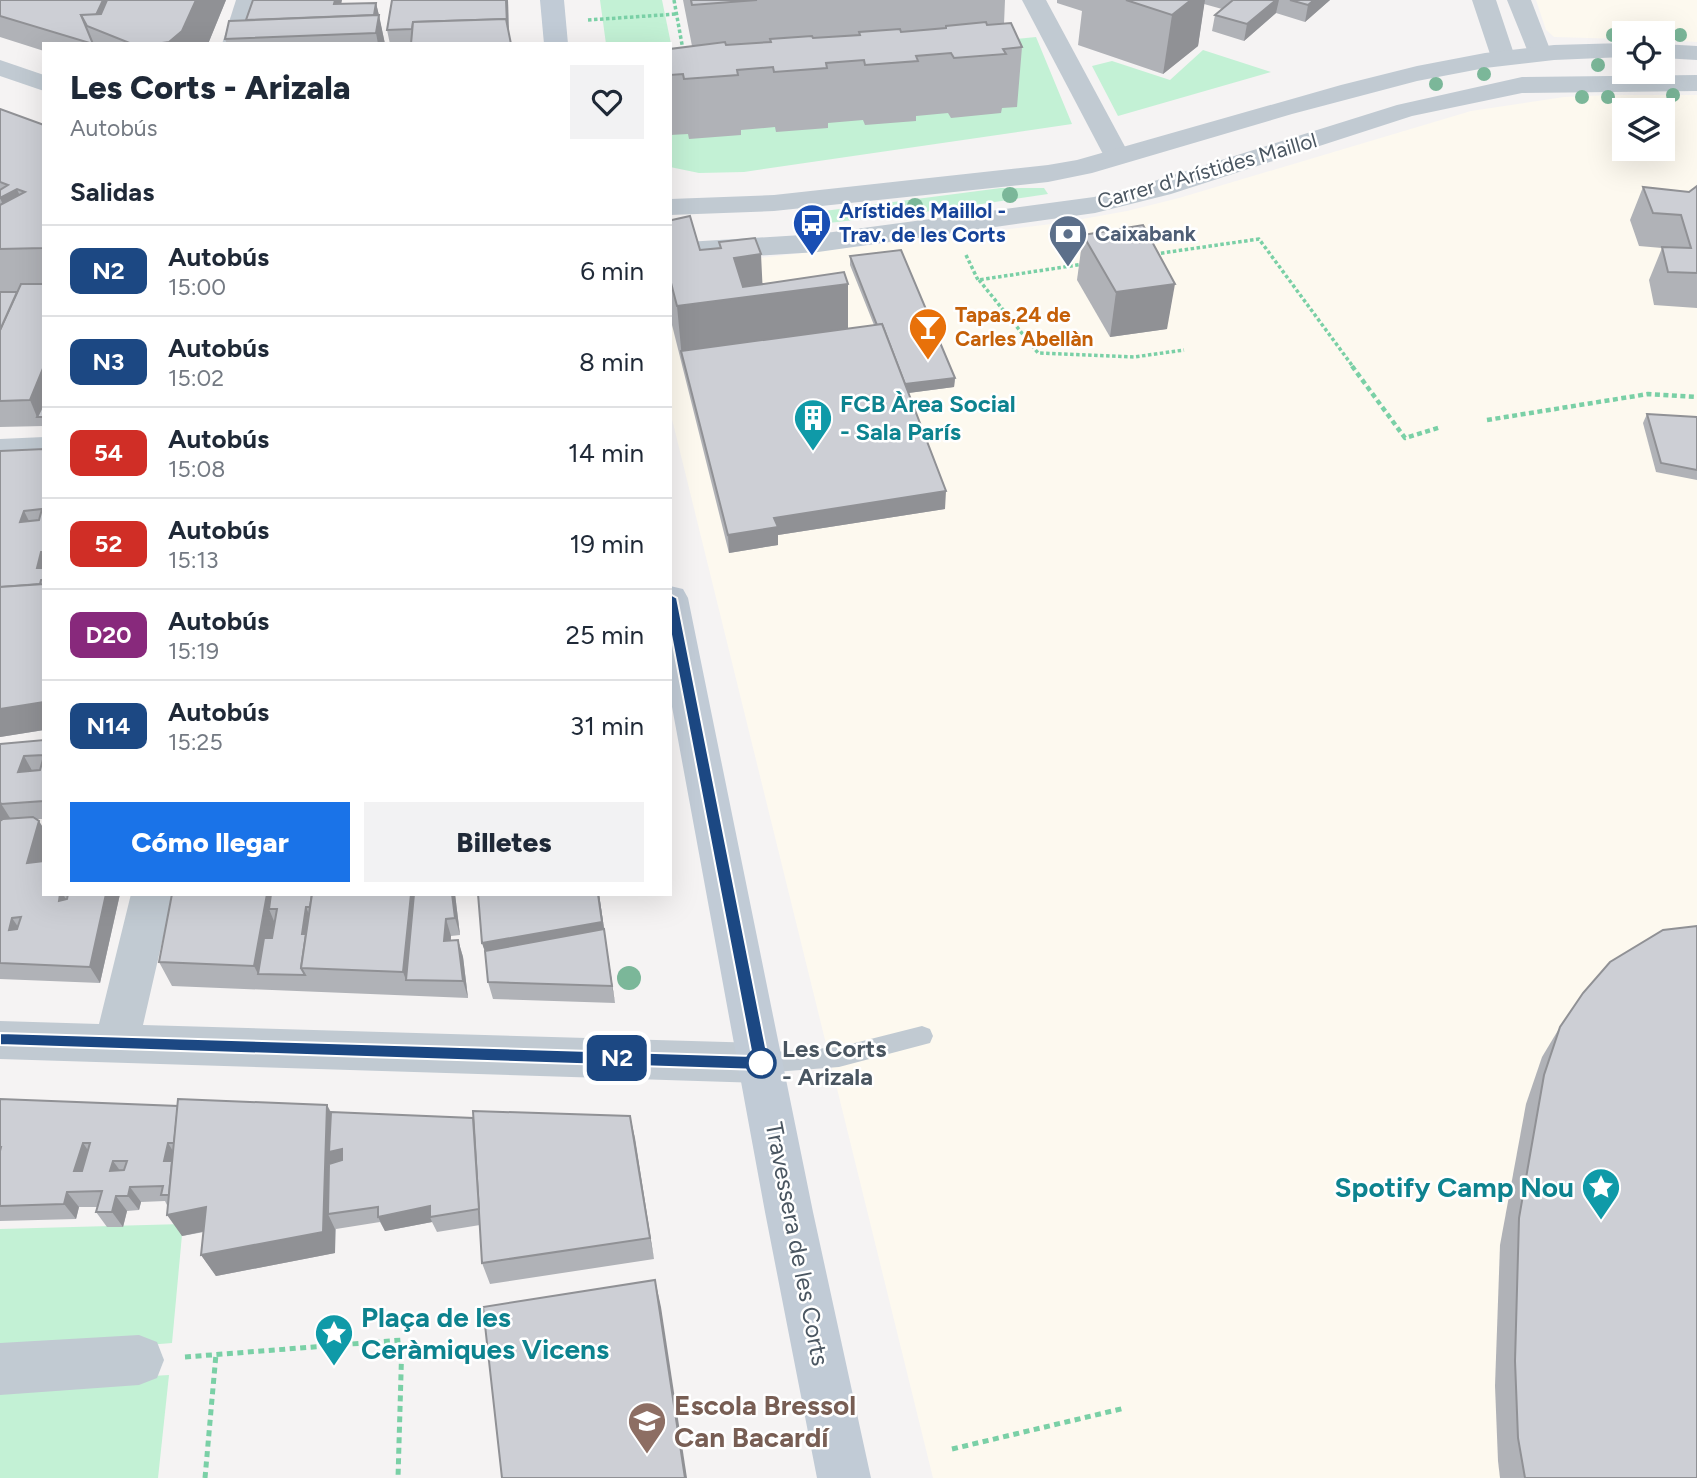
<!DOCTYPE html>
<html lang="es">
<meta charset="utf-8">
<style>
:root{--surface:#fff;--page:#f2f2f3;--text:#1f2937;--muted:#747a83;--line:#e0e1e3;--accent:#1a73e8}
body{margin:0;font-family:Figtree,sans-serif;background:var(--page);color:var(--text);height:100vh;display:flex;flex-direction:column;font-size:26px;white-space:nowrap}
*{box-sizing:border-box;margin:0}
p{font-size:23px;color:var(--muted)}
.icon{flex:none;width:38px;height:38px;fill:none;stroke:currentColor;stroke-width:2;stroke-linecap:round;stroke-linejoin:round}
.map{position:relative;flex:1;overflow:hidden}
.details{position:absolute;left:42px;top:42px;width:630px;height:854px;display:flex;flex-direction:column;background:var(--surface);border-radius:0px;box-shadow:0 7px 28px #0002}
.details>*{flex:none}
.badge{padding:0 14px;border-radius:10px;font-size:24px;line-height:46px}
.buttons{position:absolute;left:1612px;top:21px;display:grid;gap:14px}
.buttons a{display:grid;place-items:center;width:63px;height:63px;border-radius:0px;background:var(--surface);box-shadow:0 7px 28px #0002;font-size:35px}
.map>.badge{position:absolute;translate:-50% -50%;box-shadow:0 0 0 4px #fff}
h2{padding:0 28px;font-size:26px;line-height:63px}
.round{display:grid;place-items:center;flex:none;width:74px;height:74px;border-radius:0px;background:var(--page)}
.overview{display:flex;align-items:center;justify-content:space-between;height:119px;padding:0 28px}
h1{font-size:33px;font-weight:800;line-height:52px}
.cta{display:flex;gap:14px;margin-top:auto;padding:14px 28px}
.cta a{flex:1;height:80px;border-radius:0px;background:var(--accent);color:#fff;font-size:28px;font-weight:800;line-height:80px;text-align:center}
.cta a+a{background:var(--page);color:var(--text)}
ul{padding:0;list-style:none}
li{display:flex;align-items:center;gap:21px;height:91px;padding:0 28px;border-top:2px solid var(--line)}
li div{flex:1}
li b{display:block;font-size:26px}
li em{font-style:normal}
li .badge{min-width:77px;font-weight:700;text-align:center}
.map>svg:first-child{display:block}
.commercial{fill:#fdf9ef;fill-rule:evenodd}
.green{fill:#c3f1d5}
.lines{fill:none;stroke-linecap:round;stroke-linejoin:round}
.path-far2{stroke:#7ad0a6;stroke-width:3.5;stroke-dasharray:3.5 2.5;stroke-linecap:butt}
.path-far1{stroke:#7ad0a6;stroke-width:4.5;stroke-dasharray:5 3.5;stroke-linecap:butt}
.path{stroke:#7ad0a6;stroke-width:5;stroke-dasharray:6 4.5;stroke-linecap:butt}
.service{fill:#c1cad2;fill-rule:evenodd}
.minor{fill:#c1cad2;fill-rule:evenodd}
.tertiary{fill:#c1cad2;fill-rule:evenodd}
.secondary{fill:#c1cbd6;fill-rule:evenodd}
.tree{fill:#7bb799}
.wall{fill:#b0b2b7}
.shaded-wall{fill:#909195}
.building{fill:#cdcfd5;stroke:#909195;stroke-width:2;fill-rule:evenodd}
.line{fill:#1c4883;stroke:#fff;stroke-width:2}
.stop-dot{fill:#fff;stroke:#1c4883;stroke-width:3.5}
.labels{text-anchor:middle;stroke-width:5;stroke-linejoin:round;paint-order:stroke}
.far-street-label{font-size:21px;fill:#4a5661;stroke:#fff}
.far-transit-label{font-size:21px;font-weight:bold;fill:#164399;stroke:#fff;text-anchor:start}
.far-service-label{font-size:21px;font-weight:bold;fill:#4e5e75;stroke:#fff;text-anchor:start}
.far-food-label{font-size:21px;font-weight:bold;fill:#c56008;stroke:#fff;text-anchor:start}
.culture-label{font-size:24px;font-weight:bold;fill:#0d838f;stroke:#fff;text-anchor:start}
.stop-label{font-size:24px;font-weight:bold;fill:#4a5661;stroke:#fff;text-anchor:start}
.street-label{font-size:24px;fill:#4a5661;stroke:#fff}
.near-culture-label{font-size:28px;font-weight:bold;fill:#0d838f;stroke:#fff;text-anchor:end}
.near-education-label{font-size:28px;font-weight:bold;fill:#785e54;stroke:#fff;text-anchor:start}
</style>
<div class="map">
<svg width="1697" height="1478" viewBox="0 0 1697 1478">
<rect width="100%" height="100%" fill="#f5f3f3"/>
<g class="commercial">
<polygon points="1536,0 1697,0 1697,42 1663,40 1662,33 1624,33 1624,39 1554,37 1546,30"/>
<path d="M1610,95H1697V1478H933L670,411V272L691,266L1060,223L1127,211L1179,198L1471,111L1564,97ZM1624,110H1662V149H1624Z"/>
</g>
<g class="green">
<polygon points="600,0 662,0 677,73 1036,37 1072,124 744,172 699,173 670,167 670,44 606,44"/>
<polygon points="1203,50 1271,72 1118,116 1092,66 1112,61 1170,80"/>
<polygon points="1001,188 1044,188 1048,194 949,209 803,226 801,214"/>
<polygon points="183,1224 172,1343 0,1357 0,1229"/>
<polygon points="169,1375 158,1478 0,1478 0,1385"/>
</g>
<g class="lines">
<g class="path-far2">
<polyline points="674,0 683,50"/>
<polyline points="588,20 677,14"/>
<polyline points="1155,254 1259,239 1354,368"/>
<polyline points="966,255 978,280 1084,264"/>
<polyline points="979,280 1038,353 1134,357 1184,350"/>
</g>
<g class="path-far1">
<polyline points="1352,366 1405,438 1441,427"/>
<polyline points="1487,420 1648,394 1697,397"/>
</g>
<g class="path">
<polyline points="185,1357 402,1340 398,1478"/>
<polyline points="952,1449 1125,1408"/>
<polyline points="205,1478 216,1354"/>
</g>
<polygon class="service" points="922,1026 930,1029 933,1036 930,1043 839,1067 761,1073 753,1070 750,1063 753,1056 761,1053 839,1047"/>
<g class="minor">
<polygon points="236,0 260,0 246,44 222,44"/>
<polygon points="1022,0 1046,0 1130,156 1126,162 1117,164 1108,162 1104,156"/>
<polygon points="1472,0 1496,0 1515,57 1512,62 1503,64 1494,62 1491,57"/>
<polygon points="1507,0 1531,0 1551,52 1548,57 1539,59 1530,57"/>
<polygon points="44,437 44,457 0,459 0,439"/>
<polygon points="131,894 173,894 143,1025 761,1043 777,1049 783,1063 777,1077 761,1083 0,1059 0,1021 99,1024"/>
<polygon points="139,1335 157,1342 164,1360 157,1378 139,1385 0,1395 0,1343"/>
</g>
<g class="tertiary">
<polygon points="1624,43 1624,57 1554,60 1485,68 1417,81 1292,114 1092,173 1048,182 774,211 670,215 670,199 774,195 1048,165 1077,160 1341,85 1417,66 1485,53 1554,45"/>
<polygon points="1662,44 1697,46 1697,60 1662,58"/>
<polygon points="0,60 44,75 44,91 0,76"/>
<polygon points="1697,75 1697,91 1522,93 1412,116 1171,194 1095,213 818,252 670,261 670,243 818,234 1094,197 1151,182 1397,105 1522,77"/>
</g>
<g class="secondary">
<polygon points="540,0 564,0 568,44 544,44"/>
<polygon points="670,586 683,589 688,598 813,1212 871,1478 817,1478 765,1212 670,696"/>
</g>
</g>
<g class="tree">
<circle cx="1613" cy="35" r="7"/>
<circle cx="1680" cy="35" r="7"/>
<circle cx="1598" cy="65" r="7"/>
<circle cx="1484" cy="74" r="7"/>
<circle cx="1436" cy="84" r="7"/>
<circle cx="1673" cy="95" r="7"/>
<circle cx="1582" cy="97" r="7"/>
<circle cx="1608" cy="97" r="7"/>
<circle cx="1010" cy="195" r="8"/>
<circle cx="915" cy="206" r="8"/>
<circle cx="811" cy="217" r="8"/>
<circle cx="629" cy="978" r="12"/>
</g>
<g class="wall">
<polygon points="0,0 226,0 208,44 44,44 44,51 0,37"/>
<polygon points="392,0 508,0 509,38 511,44 390,44 387,30"/>
<polygon points="683,0 1005,0 1004,24 1022,47 1017,107 1002,108 1001,113 951,118 948,113 916,116 916,121 865,125 863,120 828,123 828,128 776,132 775,127 741,130 741,135 689,139 688,134 670,135 670,49 692,46"/>
<polygon points="1057,0 1330,0 1305,22 1276,13 1244,41 1212,31 1215,15 1222,9 1204,4 1198,46 1163,74 1078,45 1082,11 1057,3"/>
<polygon points="376,3 385,44 227,44 225,39 246,20 342,4"/>
<polygon points="0,109 44,125 44,426 0,427"/>
<polygon points="1697,186 1697,308 1654,305 1649,280 1662,248 1639,246 1630,220 1643,187 1689,192"/>
<polygon points="670,221 700,250 720,248 719,242 762,284 848,329 874,325 850,265 850,256 955,378 954,387 908,393 945,509 778,535 778,545 729,553 670,317"/>
<polygon points="1083,235 1167,329 1110,337 1077,280"/>
<polygon points="1647,414 1697,417 1697,480 1656,472 1643,423"/>
<polygon points="44,449 44,730 0,737 0,451"/>
<polygon points="44,740 44,819 37,819 43,861 44,894 120,894 100,983 0,979 0,744"/>
<polygon points="172,894 455,894 460,935 451,936 451,941 458,940 463,957 468,998 172,986 159,962"/>
<polygon points="478,894 599,894 615,1003 493,999 488,982 485,951 482,943"/>
<polygon points="1560,1027 1697,1478 1500,1478 1498,1461 1495,1386 1500,1245 1526,1104 1542,1057"/>
<polygon points="0,1099 178,1106 327,1105 331,1112 473,1118 630,1116 654,1259 490,1284 482,1263 480,1225 437,1232 432,1222 385,1231 380,1222 336,1229 335,1253 216,1276 201,1255 204,1232 182,1236 165,1201 141,1202 139,1210 127,1211 123,1227 107,1227 96,1212 97,1207 79,1207 76,1219 0,1221"/>
</g>
<g class="shaded-wall">
<polygon points="102,0 110,0 107,10 91,27"/>
<polygon points="196,0 226,0 208,44 155,44"/>
<polygon points="335,0 342,0 338,21 334,4"/>
<polygon points="506,0 508,0 509,43 507,26"/>
<polygon points="1191,0 1205,0 1198,46 1163,74 1172,15"/>
<polygon points="1276,0 1279,0 1276,13 1244,41 1247,24"/>
<polygon points="1314,0 1330,0 1305,22 1308,5"/>
<polygon points="376,3 379,15 385,44 378,44 376,33 370,33"/>
<polygon points="17,189 40,244 22,249 0,198"/>
<polygon points="761,254 763,295 848,284 848,347 681,351 683,369 677,306 734,258"/>
<polygon points="1175,284 1167,329 1110,337 1116,292"/>
<polygon points="44,366 44,417 37,417 30,400"/>
<polygon points="955,378 954,387 901,394 901,385"/>
<polygon points="946,491 945,509 778,535 778,545 729,553 728,535 774,518"/>
<polygon points="24,511 33,529 20,522"/>
<polygon points="41,552 44,557 44,580 37,568"/>
<polygon points="44,702 44,730 0,737 0,709"/>
<polygon points="24,756 34,774 18,772"/>
<polygon points="0,802 12,821 0,861"/>
<polygon points="39,821 44,829 44,858 38,880 27,863"/>
<polygon points="60,894 63,894 71,908 59,901"/>
<polygon points="106,894 120,894 100,983 90,967"/>
<polygon points="267,894 282,894 277,909 269,909 276,926 258,974 254,966"/>
<polygon points="411,894 421,894 406,980 403,972"/>
<polygon points="452,894 455,894 460,935 455,918"/>
<polygon points="599,894 615,1003 612,986 490,967 482,943"/>
<polygon points="306,907 313,924 306,968 302,934"/>
<polygon points="12,918 23,934 9,930"/>
<polygon points="446,919 451,936 449,958 444,941"/>
<polygon points="458,940 463,957 468,998 463,981"/>
<polygon points="327,1105 338,1128 342,1149 350,1164 328,1214 335,1229 335,1253 216,1276 201,1255"/>
<polygon points="630,1116 635,1138 654,1259 650,1238"/>
<polygon points="83,1143 94,1159 85,1186 74,1171"/>
<polygon points="168,1143 178,1159 174,1176 164,1161"/>
<polygon points="113,1161 124,1176 110,1171"/>
<polygon points="130,1187 141,1202 139,1210 128,1196"/>
<polygon points="67,1192 79,1207 76,1219 64,1204"/>
<polygon points="116,1196 127,1211 123,1227 112,1212"/>
<polygon points="430,1206 430,1217 432,1222 385,1231 378,1217"/>
<polygon points="206,1207 220,1228 182,1236 167,1215"/>
<polygon points="655,1280 661,1307 687,1478 685,1478"/>
</g>
<g class="building">
<polygon points="0,0 103,0 96,15 81,15 93,44 0,16"/>
<polygon points="107,0 196,0 182,31 169,42 155,44 132,44 87,26 81,15 101,14"/>
<polygon points="253,0 335,0 334,4 376,3 374,15 246,20"/>
<polygon points="392,0 506,0 507,25 506,19 413,22 412,29 387,30"/>
<polygon points="691,0 757,0 692,5"/>
<polygon points="1126,0 1191,0 1172,15"/>
<polygon points="1233,0 1276,0 1247,24 1215,15"/>
<polygon points="1290,0 1314,0 1308,5"/>
<polygon points="379,15 376,33 225,39 229,21"/>
<polygon points="506,19 511,44 411,44 413,22"/>
<polygon points="986,22 987,25 1011,23 1022,47 1003,49 1006,54 954,58 951,53 916,56 918,61 865,65 864,60 826,63 827,68 774,72 773,67 737,70 738,75 684,79 683,74 670,75 670,49 725,42 726,45 771,42 770,39 812,36 813,38 860,35 859,32 900,29 901,32 946,28 946,26"/>
<polygon points="0,109 44,125 44,248 0,249 0,205 25,192 17,189 0,198 0,190 8,185 0,182"/>
<polygon points="1697,186 1697,273 1668,272 1662,247 1691,248 1681,215 1653,213 1643,187 1689,192"/>
<polygon points="690,216 700,250 721,248 719,242 755,238 761,254 734,258 743,287 844,272 848,284 677,306 670,279 670,221 672,220"/>
<polygon points="1143,225 1175,284 1116,292 1083,235"/>
<polygon points="901,250 955,378 905,384 882,324 877,325 850,256"/>
<polygon points="21,284 44,284 44,366 30,400 0,401 0,330"/>
<polygon points="0,292 17,292 0,330"/>
<polygon points="882,324 946,491 774,518 778,527 728,535 681,351"/>
<polygon points="42,407 44,407 44,417 37,417"/>
<polygon points="1647,414 1697,417 1697,470 1661,463"/>
<path d="M44,449V552H41L37,568H44V580H41L40,584L0,587V451ZM42,509L39,520L20,522L24,511Z"/>
<polygon points="44,584 44,702 0,709 0,587"/>
<polygon points="44,740 44,755 24,756 18,772 40,770 44,756 44,801 1,804 0,802 0,744"/>
<path d="M33,817L39,821L27,863L44,861V894H60L59,901L67,899L68,894H106L90,967L0,963V821L3,819ZM21,917L17,929L9,930L12,918Z"/>
<polygon points="172,894 267,894 254,966 159,962"/>
<polygon points="271,894 312,894 310,907 306,907 302,934 306,934 301,968 305,975 258,974 264,938 272,938 277,909 269,909"/>
<polygon points="312,894 411,894 403,972 301,968"/>
<polygon points="414,894 452,894 455,918 446,919 444,941 458,940 463,981 406,980"/>
<polygon points="478,894 598,894 602,922 482,943"/>
<polygon points="1697,926 1697,1478 1525,1478 1518,1438 1515,1361 1519,1218 1544,1075 1560,1027 1583,993 1610,962 1663,930"/>
<polygon points="604,929 612,986 488,982 485,951"/>
<path d="M0,1099L178,1106L174,1143H168L164,1161H172L169,1195H161L163,1186L130,1187L128,1196H116L112,1212H96L102,1191L67,1192L64,1204L0,1206V1151L1,1147H0ZM83,1143H90L82,1171H74ZM113,1161H127L124,1170L110,1171Z"/>
<polygon points="178,1099 327,1105 323,1232 201,1255 206,1207 167,1215"/>
<polygon points="473,1111 630,1116 650,1238 482,1263"/>
<polygon points="331,1112 473,1118 479,1209 430,1217 430,1206 378,1217 378,1207 328,1214 329,1164 342,1160 342,1149 329,1152"/>
<polygon points="655,1280 685,1478 502,1478 483,1307"/>
</g>
<polygon class="line" points="670,594 677,598 769,1063 767,1068 761,1070 0,1045 0,1033 752,1056 664,598"/>
<defs>
<g id="bus-pin" transform="scale(2.0125)"><path d="M0 17L-7.5 6A9.5 9.5 0 1 1 7.5 6Z" fill="#1a4fb4" stroke="#fff"/><path d="M-5-6H5V4H4V6H2V4H-2V6H-4V4H-5ZM-3.5-4V0h7V-4ZM-3.5 1.2v1.5H-2V1.2ZM2 1.2v1.5H3.5V1.2Z" fill="#fff"/></g>
<g id="bank-pin" transform="scale(2.0125)"><path d="M0 17L-7.5 6A9.5 9.5 0 1 1 7.5 6Z" fill="#5c6f8a" stroke="#fff"/><path d="M-6-4H6V4H-6ZM0-2.3a2.3 2.3 0 1 0 0 4.6a2.3 2.3 0 1 0 0-4.6Z" fill="#fff"/></g>
<g id="bar-pin" transform="scale(2.0125)"><path d="M0 17L-7.5 6A9.5 9.5 0 1 1 7.5 6Z" fill="#e8710a" stroke="#fff"/><path d="M-6-5H6L.8 .8V4.5H3.5V6h-7V4.5H-.8V.8Z" fill="#fff"/></g>
<g id="building-pin" transform="scale(2.0125)"><path d="M0 17L-7.5 6A9.5 9.5 0 1 1 7.5 6Z" fill="#0f9aa8" stroke="#fff"/><path d="M-4-6H4V6H1V3H-1V6H-4ZM-2.5-4.3h1.7v1.8h-1.7ZM.8-4.3h1.7v1.8H.8ZM-2.5-1h1.7V.8h-1.7ZM.8-1h1.7V.8H.8Z" fill="#fff"/></g>
<g id="sight-pin" transform="scale(2.0125)"><path d="M0 17L-7.5 6A9.5 9.5 0 1 1 7.5 6Z" fill="#0f9aa8" stroke="#fff"/><path d="M0-6L1.8-2.2L6-1.7L2.9 1.2L3.7 5.4L0 3.3L-3.7 5.4L-2.9 1.2L-6-1.7L-1.8-2.2Z" fill="#fff"/></g>
<g id="school-pin" transform="scale(2.0125)"><path d="M0 17L-7.5 6A9.5 9.5 0 1 1 7.5 6Z" fill="#8d6e63" stroke="#fff"/><path d="M0-5L7-2L0 1L-7-2ZM-4 1L0 2.5L4 1V4Q0 6-4 4Z" fill="#fff"/></g>
</defs>
<g fill-rule="evenodd">
<use href="#bus-pin" x="812" y="223"/>
<use href="#bank-pin" x="1068" y="234"/>
<use href="#bar-pin" x="928" y="327"/>
<use href="#building-pin" x="813" y="418"/>
<use href="#sight-pin" x="1601" y="1187"/>
<use href="#sight-pin" x="334" y="1333"/>
<use href="#school-pin" x="647" y="1421"/>
</g>
<circle class="stop-dot" cx="761" cy="1063" r="14"/>
<g class="labels">
<g class="far-street-label">
<text transform="translate(1207 171) rotate(-16)" y="7">Carrer d'Arístides Maillol</text>
</g>
<g class="far-transit-label">
<text x="839" y="218">Arístides Maillol -<tspan x="839" dy="24">Trav. de les Corts</tspan></text>
</g>
<g class="far-service-label">
<text x="1095" y="241">Caixabank</text>
</g>
<g class="far-food-label">
<text x="955" y="322">Tapas,24 de<tspan x="955" dy="24">Carles Abellàn</tspan></text>
</g>
<g class="culture-label">
<text x="840" y="412">FCB Àrea Social<tspan x="840" dy="28">- Sala París</tspan></text>
</g>
<g class="stop-label">
<text x="782" y="1057">Les Corts<tspan x="782" dy="28">- Arizala</tspan></text>
</g>
<g class="street-label">
<text transform="translate(797 1244) rotate(79)" y="8">Travessera de les Corts</text>
</g>
<g class="near-culture-label">
<text x="1574" y="1197">Spotify Camp Nou</text>
<text x="361" y="1327" text-anchor="start">Plaça de les<tspan x="361" dy="32">Ceràmiques Vicens</tspan></text>
</g>
<g class="near-education-label">
<text x="674" y="1415">Escola Bressol<tspan x="674" dy="32">Can Bacardí</tspan></text>
</g>
</g>
</svg>
<div class="buttons">
<a><svg class="icon" aria-label="locate" viewBox="0 0 24 24"><circle cx="12" cy="12" r="6"/><path d="M12 2v4M12 18v4M2 12h4M18 12h4"/></svg></a>
<a><svg class="icon" aria-label="layers" viewBox="0 0 24 24"><path d="M12 4l9 5-9 5-9-5zM3 14l9 5 9-5"/></svg></a>
</div>
<b class="badge" style="left:617px;top:1058px;background:#1c4883;color:#fff">N2</b>
<section class="details">
<div class="overview"><div><h1>Les Corts - Arizala</h1><p>Autobús</p></div><a class="round"><svg class="icon" aria-label="heart" viewBox="0 0 24 24"><path d="M12 20l-8-8c-3-5 5-10 8-4 3-6 11-1 8 4z"/></svg></a></div>
<h2>Salidas</h2>
<ul>
<li><span class="badge" style="background:#1c4883;color:#fff">N2</span><div><b>Autobús</b><p>15:00</p></div><em>6 min</em></li>
<li><span class="badge" style="background:#1c4883;color:#fff">N3</span><div><b>Autobús</b><p>15:02</p></div><em>8 min</em></li>
<li><span class="badge" style="background:#d02e26;color:#fff">54</span><div><b>Autobús</b><p>15:08</p></div><em>14 min</em></li>
<li><span class="badge" style="background:#d02e26;color:#fff">52</span><div><b>Autobús</b><p>15:13</p></div><em>19 min</em></li>
<li><span class="badge" style="background:#88297c;color:#fff">D20</span><div><b>Autobús</b><p>15:19</p></div><em>25 min</em></li>
<li><span class="badge" style="background:#1c4883;color:#fff">N14</span><div><b>Autobús</b><p>15:25</p></div><em>31 min</em></li>
</ul>
<div class="cta"><a>Cómo llegar</a><a>Billetes</a></div>
</section>
</div>
